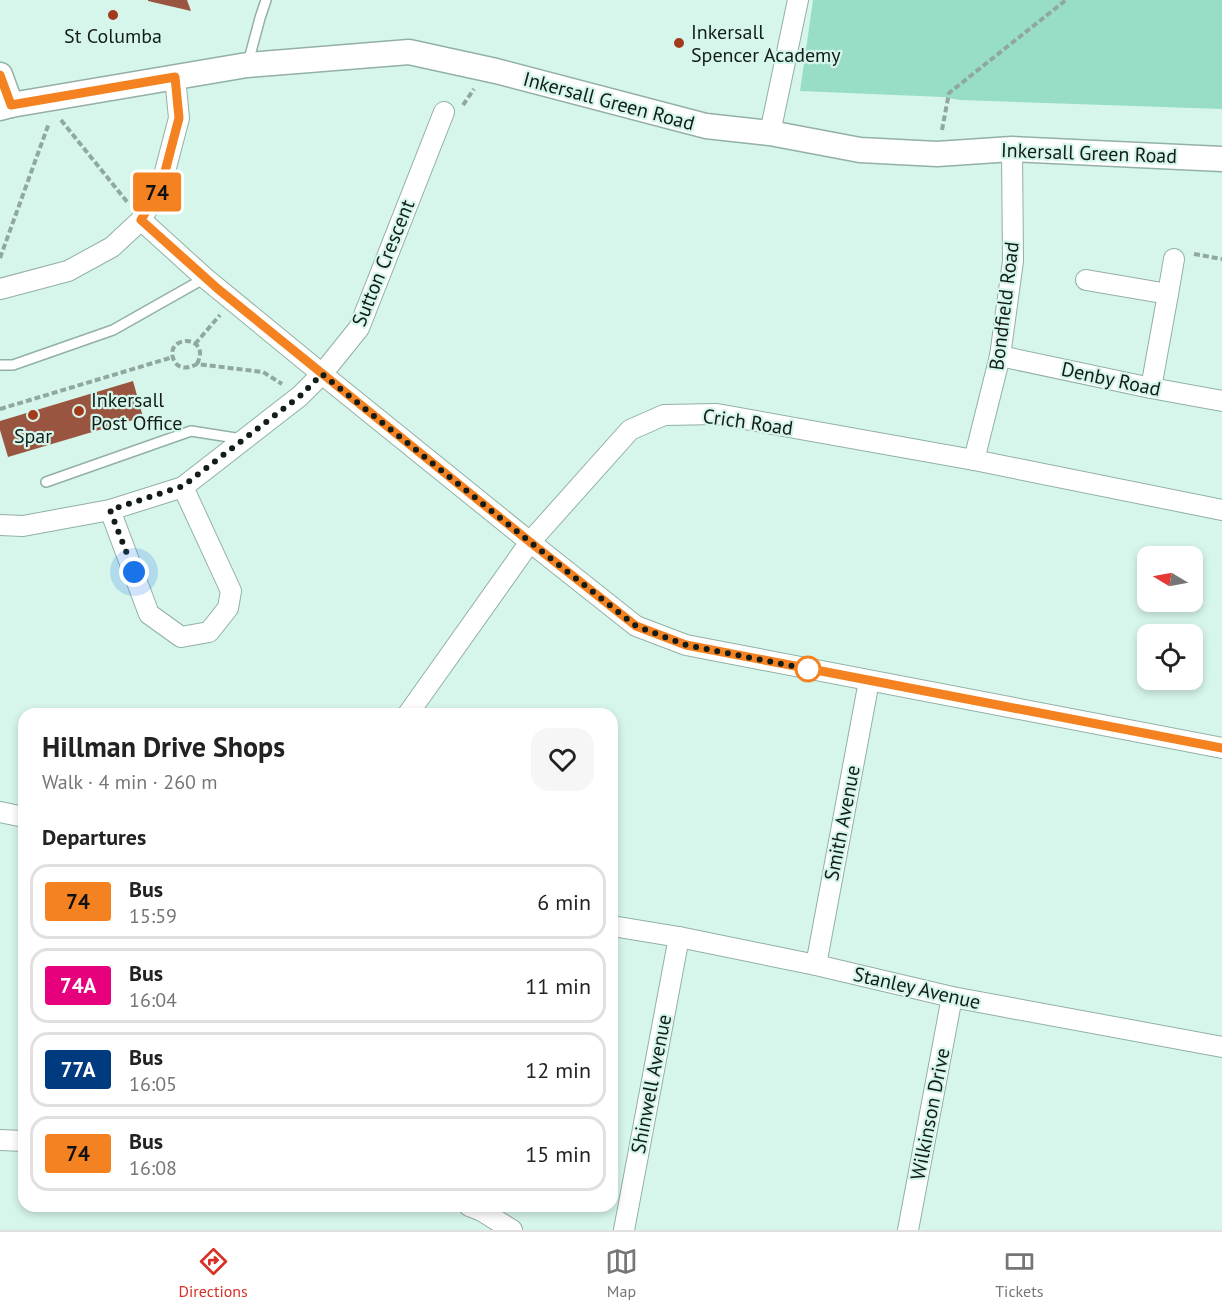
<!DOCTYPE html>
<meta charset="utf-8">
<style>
:root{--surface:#fff;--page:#f6f6f6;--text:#222;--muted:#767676;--line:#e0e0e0;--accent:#d93025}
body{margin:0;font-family:"PT Sans",sans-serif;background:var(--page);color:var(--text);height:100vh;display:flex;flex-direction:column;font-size:22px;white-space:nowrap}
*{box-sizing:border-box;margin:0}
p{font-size:20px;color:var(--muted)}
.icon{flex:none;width:33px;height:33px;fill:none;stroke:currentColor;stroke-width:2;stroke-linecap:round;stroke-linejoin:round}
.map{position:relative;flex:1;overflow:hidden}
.side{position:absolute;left:18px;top:708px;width:600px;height:504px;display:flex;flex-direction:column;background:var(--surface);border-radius:18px;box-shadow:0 3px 9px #0003}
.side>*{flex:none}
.badge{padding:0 12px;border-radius:4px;font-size:21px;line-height:39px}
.needle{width:39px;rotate:280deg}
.buttons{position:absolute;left:1137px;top:546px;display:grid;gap:12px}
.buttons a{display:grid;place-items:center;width:66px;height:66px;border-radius:12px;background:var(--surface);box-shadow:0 3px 9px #0003;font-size:30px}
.you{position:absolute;width:30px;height:30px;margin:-15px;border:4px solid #fff;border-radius:50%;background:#1a73e8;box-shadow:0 0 0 9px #1a73e833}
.map>.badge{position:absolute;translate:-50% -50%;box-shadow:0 0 0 3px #fff}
h2{padding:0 24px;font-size:22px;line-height:54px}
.round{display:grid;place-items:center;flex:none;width:63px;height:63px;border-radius:18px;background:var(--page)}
.summary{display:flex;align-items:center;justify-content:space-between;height:102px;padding:0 24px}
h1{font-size:28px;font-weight:700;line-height:45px}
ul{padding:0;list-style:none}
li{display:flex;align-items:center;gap:18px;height:75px;margin:0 12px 9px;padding:0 12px;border:3px solid var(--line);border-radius:18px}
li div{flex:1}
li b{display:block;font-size:22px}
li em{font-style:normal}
li .badge{min-width:66px;font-weight:700;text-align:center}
.tabs{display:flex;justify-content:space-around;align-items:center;height:84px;border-top:2px solid var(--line);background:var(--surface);font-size:16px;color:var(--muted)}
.tabs a{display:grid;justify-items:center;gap:3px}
.tabs .on{color:var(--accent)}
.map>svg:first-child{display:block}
.green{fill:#98dec7}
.building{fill:#9a5541}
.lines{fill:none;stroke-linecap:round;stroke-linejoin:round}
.service-casing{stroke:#92b0a5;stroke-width:12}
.minor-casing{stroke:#92b0a5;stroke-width:22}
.tertiary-casing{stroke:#92b0a5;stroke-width:27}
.path{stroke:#90a89f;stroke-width:4;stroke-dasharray:6 3;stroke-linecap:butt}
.service{stroke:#fff;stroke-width:9}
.minor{stroke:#fff;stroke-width:20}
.tertiary{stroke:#fff;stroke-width:24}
.line-casing{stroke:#fff;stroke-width:14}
.line{stroke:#f58220;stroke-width:9}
.walk{stroke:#121d19;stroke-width:6;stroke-dasharray:0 10.8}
.poi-dot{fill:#a23b1b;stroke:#d7f6eb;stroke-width:2}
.stop-dot{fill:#fff;stroke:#f58220;stroke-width:3}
.labels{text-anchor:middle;stroke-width:4.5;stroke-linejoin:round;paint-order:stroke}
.poi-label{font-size:20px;fill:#121d19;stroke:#d7f6eb;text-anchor:start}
.street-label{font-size:20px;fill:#121d19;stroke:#d7f6eb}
</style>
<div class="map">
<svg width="1222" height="1230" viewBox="0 0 1222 1230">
<rect width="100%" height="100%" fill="#d7f6eb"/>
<polygon class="green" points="813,0 1222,0 1222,109 960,100 943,97 800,91"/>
<g class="building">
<polygon points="148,0 187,0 191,11 148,1"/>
<polygon points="133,381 143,417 8,457 0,430 0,421"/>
</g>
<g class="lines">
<g class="service-casing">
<g id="service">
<polyline points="248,63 260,18 266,0"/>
<polyline points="0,365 13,365 113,330 205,278"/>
<polyline points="46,482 191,431 242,439"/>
</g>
</g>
<g class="minor-casing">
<g id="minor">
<polyline points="770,133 798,0"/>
<polyline points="141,220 205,278 322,374 530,542 636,626 686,645 1222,748"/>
<polyline points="1086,280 1168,294 1151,388"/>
<polyline points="0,289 68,271 112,247 141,220 162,183 179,118 175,77"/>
<polyline points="1168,294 1174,259"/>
<polyline points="1000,356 1151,388 1222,401"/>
<polyline points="974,460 1000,356 1013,261 1012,149"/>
<polyline points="110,510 149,614 181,637 209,632 228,608 231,591 183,487"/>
<polyline points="0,525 23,526 110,510 183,487 300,396 322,374 359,328 444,112"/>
<polyline points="408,714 530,542 630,430 664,415 717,414 974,460 1222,510"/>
<polyline points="0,812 24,817"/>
<polyline points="612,926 679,937 816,965 952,997 1222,1047"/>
<polyline points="816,965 869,681"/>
<polyline points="0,1140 24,1141"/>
<polyline points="469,1206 482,1211 512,1230"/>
<polyline points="624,1230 679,937"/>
<polyline points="908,1230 952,997"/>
</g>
</g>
<g class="tertiary-casing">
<g id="tertiary">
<polyline points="0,75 11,105"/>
<polyline points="0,108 11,105 247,65 409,52 496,71 706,126 770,133 860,150 937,154 1012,149 1222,159"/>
</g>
</g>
<g class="path">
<polyline points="463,105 474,89"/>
<polyline points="61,120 128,203"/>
<polyline points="942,130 949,93 1066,0"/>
<polyline points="1194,254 1222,259"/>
<polyline points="0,258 49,123"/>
<polyline points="195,344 220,315"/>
<path d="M197,364C212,335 166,334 173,358C177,370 188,369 197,364L263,372L282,384"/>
<polyline points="0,409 173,357"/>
</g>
<use href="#service" class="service"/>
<use href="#minor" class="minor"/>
<use href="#tertiary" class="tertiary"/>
</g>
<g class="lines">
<g class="line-casing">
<polyline id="line" points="0,75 11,105 175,77 179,118 162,183 141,220 218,289 530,542 636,626 686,645 1222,748"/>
</g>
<use href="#line" class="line"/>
<polyline class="walk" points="134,572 110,510 183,486 300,396 322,374 530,542 636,626 686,645 808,669"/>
</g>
<g class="poi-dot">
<circle cx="113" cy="15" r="6"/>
<circle cx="679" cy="43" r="6"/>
<circle cx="79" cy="411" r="6"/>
<circle cx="33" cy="415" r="6"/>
</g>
<circle class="stop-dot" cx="808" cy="669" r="12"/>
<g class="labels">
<g class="poi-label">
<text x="691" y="39">Inkersall<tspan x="691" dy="23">Spencer Academy</tspan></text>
<text x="113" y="43" text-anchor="middle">St Columba</text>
<text x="91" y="407">Inkersall<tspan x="91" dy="23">Post Office</tspan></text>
<text x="33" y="443" text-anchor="middle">Spar</text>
</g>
<g class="street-label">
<text transform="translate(609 101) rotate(15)" y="7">Inkersall Green Road</text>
<text transform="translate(1089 153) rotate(2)" y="7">Inkersall Green Road</text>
<text transform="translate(383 263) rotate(-68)" y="7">Sutton Crescent</text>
<text transform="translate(1004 306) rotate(-83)" y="7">Bondfield Road</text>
<text transform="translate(1111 379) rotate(12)" y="7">Denby Road</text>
<text transform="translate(748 422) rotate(8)" y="7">Crich Road</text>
<text transform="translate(842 823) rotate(-79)" y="7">Smith Avenue</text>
<text transform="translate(917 988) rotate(13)" y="7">Stanley Avenue</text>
<text transform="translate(651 1084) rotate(-79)" y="7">Shinwell Avenue</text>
<text transform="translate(930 1114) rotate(-79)" y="7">Wilkinson Drive</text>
</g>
</g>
</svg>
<div class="buttons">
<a><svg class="needle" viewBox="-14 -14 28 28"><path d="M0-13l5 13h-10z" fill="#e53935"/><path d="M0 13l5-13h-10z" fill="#767676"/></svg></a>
<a><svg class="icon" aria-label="locate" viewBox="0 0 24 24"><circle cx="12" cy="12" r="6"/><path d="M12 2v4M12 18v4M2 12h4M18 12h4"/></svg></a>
</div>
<div class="you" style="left:134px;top:572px"></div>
<b class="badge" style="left:157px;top:192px;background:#f58220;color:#111">74</b>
<section class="side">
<div class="summary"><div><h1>Hillman Drive Shops</h1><p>Walk · 4 min · 260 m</p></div><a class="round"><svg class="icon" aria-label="heart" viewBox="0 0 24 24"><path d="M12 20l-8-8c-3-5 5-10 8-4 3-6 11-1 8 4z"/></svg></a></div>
<h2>Departures</h2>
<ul>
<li><span class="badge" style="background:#f58220;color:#111">74</span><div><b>Bus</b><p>15:59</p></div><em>6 min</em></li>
<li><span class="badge" style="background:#e6007e;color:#fff">74A</span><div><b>Bus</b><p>16:04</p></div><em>11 min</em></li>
<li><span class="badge" style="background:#003b80;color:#fff">77A</span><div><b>Bus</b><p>16:05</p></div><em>12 min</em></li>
<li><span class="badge" style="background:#f58220;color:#111">74</span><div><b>Bus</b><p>16:08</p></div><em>15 min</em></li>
</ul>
</section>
</div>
<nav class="tabs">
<a class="on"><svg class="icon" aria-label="directions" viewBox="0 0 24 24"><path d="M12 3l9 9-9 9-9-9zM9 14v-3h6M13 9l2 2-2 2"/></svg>Directions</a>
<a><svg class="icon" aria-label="map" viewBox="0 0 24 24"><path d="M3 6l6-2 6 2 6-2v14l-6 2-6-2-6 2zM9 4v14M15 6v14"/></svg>Map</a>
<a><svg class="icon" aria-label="tickets" viewBox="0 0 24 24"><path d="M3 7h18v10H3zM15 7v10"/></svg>Tickets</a>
</nav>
